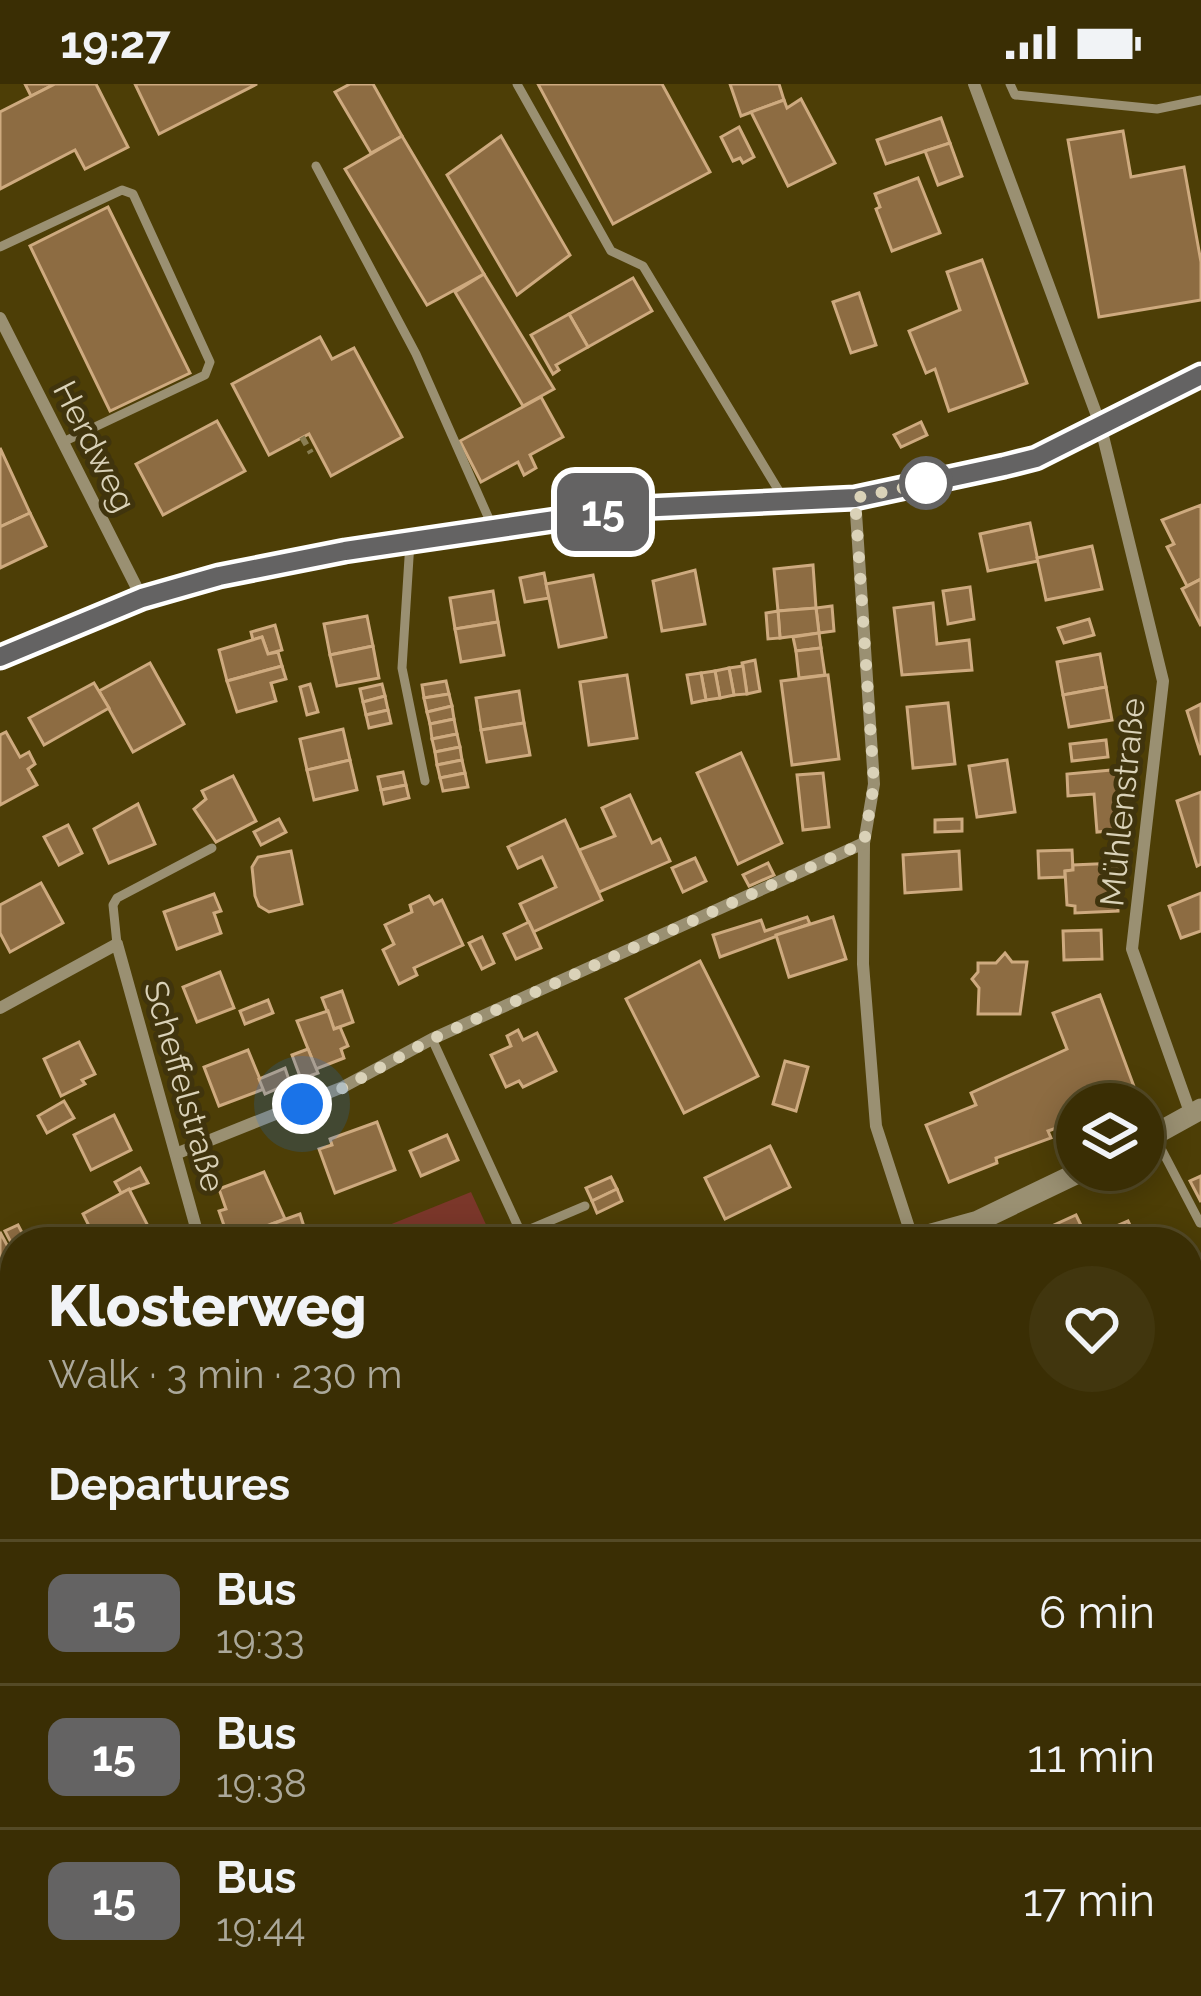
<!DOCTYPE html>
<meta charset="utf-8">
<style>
:root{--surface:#3a2e04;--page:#41360e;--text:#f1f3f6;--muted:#aba89a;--line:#544a26}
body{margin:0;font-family:Raleway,sans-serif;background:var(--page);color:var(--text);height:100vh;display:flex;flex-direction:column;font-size:45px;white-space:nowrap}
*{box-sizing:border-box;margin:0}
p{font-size:39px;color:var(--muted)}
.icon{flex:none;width:66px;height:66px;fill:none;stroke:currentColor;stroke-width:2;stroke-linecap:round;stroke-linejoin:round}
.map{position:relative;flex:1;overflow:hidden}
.sheet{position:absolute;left:0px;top:1143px;width:1203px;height:771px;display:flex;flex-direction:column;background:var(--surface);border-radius:48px 48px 0 0;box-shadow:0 6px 30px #0003,0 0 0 3px var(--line)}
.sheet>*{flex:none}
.badge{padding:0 24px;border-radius:18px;font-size:42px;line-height:78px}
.fabs{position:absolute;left:1056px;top:999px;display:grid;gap:24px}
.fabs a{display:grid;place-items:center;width:108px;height:108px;border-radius:50%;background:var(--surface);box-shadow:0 6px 30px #0003,0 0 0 3px var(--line);font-size:60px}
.you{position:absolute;width:60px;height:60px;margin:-30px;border:9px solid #fff;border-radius:50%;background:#1a73e8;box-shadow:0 0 0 18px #1a73e833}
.map>.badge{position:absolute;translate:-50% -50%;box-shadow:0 0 0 6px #fff}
h2{padding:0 48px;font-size:45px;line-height:108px}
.round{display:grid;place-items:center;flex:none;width:126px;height:126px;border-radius:63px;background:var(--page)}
.overview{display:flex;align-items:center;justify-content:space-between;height:204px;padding:0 48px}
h1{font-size:57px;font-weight:800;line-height:90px}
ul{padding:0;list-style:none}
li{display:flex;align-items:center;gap:36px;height:144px;padding:0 48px;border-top:3px solid var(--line)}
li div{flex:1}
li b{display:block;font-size:45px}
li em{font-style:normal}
li .badge{min-width:132px;font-weight:700;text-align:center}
.status{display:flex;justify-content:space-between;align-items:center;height:84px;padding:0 60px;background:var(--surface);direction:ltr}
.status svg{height:33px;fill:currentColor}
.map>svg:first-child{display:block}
.green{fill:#7b372a}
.building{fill:#8d6c42;stroke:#ceaa7f;stroke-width:3}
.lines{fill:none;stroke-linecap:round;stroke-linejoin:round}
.path{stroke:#897d52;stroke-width:6;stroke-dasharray:9 6;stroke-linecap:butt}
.service{stroke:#9a9072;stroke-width:9}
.minor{stroke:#9a9072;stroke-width:12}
.tertiary{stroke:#9a9072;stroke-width:21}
.line-casing{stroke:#fff;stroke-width:27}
.line{stroke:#646363;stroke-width:18}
.walk{stroke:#dad2b8;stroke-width:12;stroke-dasharray:0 21.6}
.stop-dot{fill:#fff;stroke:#646363;stroke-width:6}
.labels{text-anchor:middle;stroke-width:10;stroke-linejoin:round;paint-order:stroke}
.street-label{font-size:33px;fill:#dad2b8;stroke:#40340d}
</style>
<div class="status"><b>19:27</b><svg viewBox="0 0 49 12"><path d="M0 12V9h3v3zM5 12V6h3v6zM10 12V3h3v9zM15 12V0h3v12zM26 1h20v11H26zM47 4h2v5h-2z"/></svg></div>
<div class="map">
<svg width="1201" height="1912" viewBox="0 0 1201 1912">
<rect width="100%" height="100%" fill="#4d3e06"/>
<polygon class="green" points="471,1108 494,1158 347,1158"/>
<g class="building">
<polygon points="25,0 55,0 31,12"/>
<polygon points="55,0 96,0 128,63 85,85 75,66 0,105 0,28"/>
<polygon points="135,0 257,0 159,50"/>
<polygon points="350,0 373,0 402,52 371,69 335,8"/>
<polygon points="538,0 662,0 710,88 613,140"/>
<polygon points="730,0 779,0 784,16 741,32"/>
<polygon points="801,15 835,79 788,102 751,28 784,16 787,24"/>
<polygon points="941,34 950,59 886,80 877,56"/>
<polygon points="739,43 754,73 743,79 740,74 733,77 721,53"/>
<polygon points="1123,47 1131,93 1184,83 1201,178 1201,216 1099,233 1068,56"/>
<polygon points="402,52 484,190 427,221 345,85"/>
<polygon points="501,52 570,171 517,211 447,91"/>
<polygon points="950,59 962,92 938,101 925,67"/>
<polygon points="918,94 940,149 892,167 876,125 880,123 875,110"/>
<polygon points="108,123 190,289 110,327 30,162"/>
<polygon points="982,176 1027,299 949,327 935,285 926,289 909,247 960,226 947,188"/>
<polygon points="484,190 554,305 523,322 455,208"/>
<polygon points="633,194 652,227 588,263 569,230"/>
<polygon points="859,209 876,261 851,269 833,218"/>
<polygon points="569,230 588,263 556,281 559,286 553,290 531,251"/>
<polygon points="320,253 332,275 354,264 402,353 331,392 309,350 269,371 232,300"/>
<polygon points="541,313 563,353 530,371 536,384 524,391 518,378 481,398 460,357"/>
<polygon points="217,337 245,387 163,431 136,380"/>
<polygon points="921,338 927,351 901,363 894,351"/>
<polygon points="0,364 30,429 0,443"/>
<polygon points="1201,421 1201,495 1187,502 1167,463 1174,460 1162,436"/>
<polygon points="30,429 46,462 0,484 0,443"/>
<polygon points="1030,439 1038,477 988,487 980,450"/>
<polygon points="1092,462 1102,505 1046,516 1037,474"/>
<polygon points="813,481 816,524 778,527 774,485"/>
<polygon points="695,486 705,540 662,547 653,497"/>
<polygon points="544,489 549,514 525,518 520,494"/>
<polygon points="593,491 606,553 559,563 546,500"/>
<polygon points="1201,495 1201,542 1182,505"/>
<polygon points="970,503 974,535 948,540 943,507"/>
<polygon points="493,507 498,538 455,545 450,514"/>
<polygon points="933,519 937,560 969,556 972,586 902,591 894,524"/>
<polygon points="832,522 834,547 819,549 816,524"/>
<polygon points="816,524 819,549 780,554 778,527"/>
<polygon points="778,527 780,554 768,555 766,529"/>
<polygon points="367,532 373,562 330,571 324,540"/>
<polygon points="1089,535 1094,551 1064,559 1058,544"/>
<polygon points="498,538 504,571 461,578 455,545"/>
<polygon points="275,541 282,566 268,570 262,553 253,556 251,548"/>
<polygon points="819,549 821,564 796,567 793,553"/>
<polygon points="262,553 268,570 278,568 282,582 227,597 219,566"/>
<polygon points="373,562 379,594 337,602 330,571"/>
<polygon points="821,564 825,591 799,594 796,567"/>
<polygon points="1100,570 1106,603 1063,611 1057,578"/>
<polygon points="755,576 760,607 747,610 742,579"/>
<polygon points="150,579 184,640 133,668 99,607"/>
<polygon points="282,582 286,595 271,599 276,617 237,628 227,597"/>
<polygon points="743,582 747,610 734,611 729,584"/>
<polygon points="729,584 734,611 720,614 715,587"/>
<polygon points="715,587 720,614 706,616 701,589"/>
<polygon points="701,589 706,616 692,619 687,591"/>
<polygon points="627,591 637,654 589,661 580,598"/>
<polygon points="828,591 839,675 792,681 781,597"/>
<polygon points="446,597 449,610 424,614 422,601"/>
<polygon points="94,599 109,624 44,661 29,634"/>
<polygon points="310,600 318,628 307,631 300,603"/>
<polygon points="382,600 385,612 363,618 360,605"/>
<polygon points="1106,603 1112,636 1069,643 1063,611"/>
<polygon points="519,607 524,639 481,646 476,614"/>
<polygon points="449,610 452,622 427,628 424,614"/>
<polygon points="385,612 388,626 366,631 363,618"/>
<polygon points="948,619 955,680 913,684 907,623"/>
<polygon points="1201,620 1201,671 1187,627"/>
<polygon points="452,622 454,635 430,640 427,628"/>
<polygon points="388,626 391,639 369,644 366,631"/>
<polygon points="454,635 457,650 432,655 430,640"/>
<polygon points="524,639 530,671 487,678 481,646"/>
<polygon points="343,645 350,676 307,686 300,655"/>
<polygon points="6,648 20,673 29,668 35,680 28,685 37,701 0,721 0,651"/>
<polygon points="457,650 460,663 435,668 432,655"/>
<polygon points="1106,656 1108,673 1072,677 1070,660"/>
<polygon points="460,663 462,676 437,681 435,668"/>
<polygon points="741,669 782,759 738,780 697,689"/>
<polygon points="350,676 357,706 314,716 307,686"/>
<polygon points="462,676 465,689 440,694 437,681"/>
<polygon points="1007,676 1015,728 977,733 969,682"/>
<polygon points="1134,684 1131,745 1097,748 1094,710 1068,712 1067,690"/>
<polygon points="403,688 406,701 381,706 378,693"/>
<polygon points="465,689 468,703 443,707 440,694"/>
<polygon points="823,689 829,743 803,746 797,691"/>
<polygon points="233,692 256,737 216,758 194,725 206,715 202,707"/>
<polygon points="406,701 409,714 384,720 381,706"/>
<polygon points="1201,708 1201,780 1197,782 1177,717"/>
<polygon points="630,711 652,759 660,755 670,777 599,808 579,766 615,752 602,724"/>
<polygon points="138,720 155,760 109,779 94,745"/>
<polygon points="279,735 286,748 261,761 254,748"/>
<polygon points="962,735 962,747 935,748 935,736"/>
<polygon points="565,736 602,816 533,848 520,820 556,803 542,773 518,784 508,763"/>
<polygon points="68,741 82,769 59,781 44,753"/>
<polygon points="1072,766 1073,786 1065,787 1065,793 1039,794 1038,767"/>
<polygon points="291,767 302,820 269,828 259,822 255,812 252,783 258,773"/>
<polygon points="959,767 961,805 905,809 903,771"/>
<polygon points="695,774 706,797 683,808 672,784"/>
<polygon points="768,779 774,791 749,802 743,791"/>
<polygon points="1117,779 1118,827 1075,829 1075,822 1067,821 1065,787 1073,786 1073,781"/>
<polygon points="41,799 63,839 10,868 0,849 0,821"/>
<polygon points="1201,809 1201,847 1181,854 1169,822"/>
<polygon points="214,810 221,827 214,829 221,849 177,865 164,828"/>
<polygon points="429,812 434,820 442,816 463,861 414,884 417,891 399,900 383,866 394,860 385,841 412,828 410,821"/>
<polygon points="807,833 810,840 720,873 713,851 761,836 765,847"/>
<polygon points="833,833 846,875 789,893 776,851"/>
<polygon points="529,838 541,864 516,875 504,850"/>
<polygon points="1101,846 1102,875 1064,876 1063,847"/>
<polygon points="482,853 494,879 482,885 469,859"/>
<polygon points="1005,869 1012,878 1027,878 1020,930 978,930 979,904 972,895 978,888 978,879 996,879"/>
<polygon points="700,877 758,992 684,1029 626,915"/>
<polygon points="220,888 234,924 197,938 183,903"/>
<polygon points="342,907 353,938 334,945 322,914"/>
<polygon points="1100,911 1136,1008 1105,1020 1077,1020 1077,1037 1048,1047 1051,1054 996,1074 997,1079 949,1098 926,1041 976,1021 971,1009 1067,965 1053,929"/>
<polygon points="268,916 273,929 245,940 240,927"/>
<polygon points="328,927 334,945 340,943 348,962 341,965 344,974 316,985 297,937"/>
<polygon points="518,946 523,956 537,949 556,987 523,1003 519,997 506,1003 491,971 511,962 507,952"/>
<polygon points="79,958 95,990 82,996 85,1000 61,1012 44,975"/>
<polygon points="308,965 318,989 301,995 292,971"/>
<polygon points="248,966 264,1005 219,1022 204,983"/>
<polygon points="785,977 808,983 796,1027 773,1020"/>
<polygon points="285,984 290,999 265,1010 259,995"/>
<polygon points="64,1017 74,1034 47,1049 38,1032"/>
<polygon points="114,1031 131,1066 91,1086 74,1051"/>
<polygon points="377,1038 395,1086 335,1109 319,1065 332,1061 330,1055"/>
<polygon points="447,1051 458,1076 421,1092 410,1067"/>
<polygon points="770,1062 790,1103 725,1135 705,1094"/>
<polygon points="140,1084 148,1099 121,1109 115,1098"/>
<polygon points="264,1088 285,1135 229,1156 219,1127 226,1125 219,1105"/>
<polygon points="1201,1092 1201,1118 1190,1097"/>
<polygon points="611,1093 617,1105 592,1117 586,1104"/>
<polygon points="129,1105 148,1142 129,1152 131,1158 97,1158 83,1130"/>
<polygon points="617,1105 622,1117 597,1129 592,1117"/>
<polygon points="300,1130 306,1149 279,1158 272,1140"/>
<polygon points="1076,1131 1089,1158 1033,1158 1030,1152"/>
<polygon points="1128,1137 1138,1158 1110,1158 1105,1147"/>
<polygon points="18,1141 27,1158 15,1158 15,1166 5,1147"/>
<polygon points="0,1148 15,1176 15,1206 0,1214"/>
<polygon points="1201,1211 1201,1268 1188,1276 1188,1219"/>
<polygon points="3,1312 15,1334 15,1349 0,1357 0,1313"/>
<polygon points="1198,1333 1201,1340 1201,1418 1188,1424 1188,1337"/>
<polygon points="1188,1439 1201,1464 1201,1476 1188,1483"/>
<polygon points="1201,1541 1201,1606 1188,1610 1188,1547"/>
<rect x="1188" y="1725" width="13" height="45"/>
<polygon points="15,1840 15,1899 54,1899 24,1912 0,1912 0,1870 10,1865 3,1845"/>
<polygon points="380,1899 485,1899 488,1912 383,1912"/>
<polygon points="678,1899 714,1899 715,1912 678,1912"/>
<polygon points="747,1899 809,1899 888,1912 745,1912"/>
<polygon points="1003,1899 1052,1899 1053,1908 1003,1912"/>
<polygon points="51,1900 56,1912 29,1912 28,1910"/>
</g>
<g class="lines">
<g class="path">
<polyline points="302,353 311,369"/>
<polyline points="1085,1899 1086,1912"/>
<polyline points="332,1901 353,1912"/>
</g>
<g class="service">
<polyline points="517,0 611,167 643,182 785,417"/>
<polyline points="1010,0 1015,11 1157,25 1201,16"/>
<polyline points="316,82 416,270 493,444"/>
<polyline points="0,163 122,106 133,110 210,278 205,291 63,358"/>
<polyline points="410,458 402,584 425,697"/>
<polyline points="117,860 113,821 117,814 212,764"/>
<polyline points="432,955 521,1149 585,1122"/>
<polyline points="1155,1053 1200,1139"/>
<polyline points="216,1911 242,1899"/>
</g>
<g class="minor">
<polyline points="974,0 1100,340 1163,597 1132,865 1191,1031"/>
<polyline points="0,234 142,514"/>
<polyline points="855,414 874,700 864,759 863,880 876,1042 912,1153"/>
<polyline points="0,573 142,514 219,492 345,467 636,424 855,414 1004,382 1036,374 1201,291"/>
<polyline points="0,924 117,860 200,1158"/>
<polyline points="178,1069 343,1003 432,955 864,759"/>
<polyline points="0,1257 15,1249"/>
<polyline points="1188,1630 1201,1625"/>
<polyline points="0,1797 15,1792"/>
<polyline points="940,1912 942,1899"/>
</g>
<g class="tertiary">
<polyline points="1143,1057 1201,1025"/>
<polyline points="902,1158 978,1137 1084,1086"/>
<polyline points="538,1899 540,1912"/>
</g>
</g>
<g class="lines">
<g class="line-casing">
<polyline id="line" points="0,573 142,514 219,492 345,467 636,424 855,414 1004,382 1036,374 1201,291"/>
</g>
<use href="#line" class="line"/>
<polyline class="walk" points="302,1020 343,1004 432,955 864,759 874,700 855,414 926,399"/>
</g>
<circle class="stop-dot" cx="926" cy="399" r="24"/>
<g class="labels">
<g class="street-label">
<text transform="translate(95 362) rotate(63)" y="12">Herdweg</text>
<text transform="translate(1122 718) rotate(-84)" y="12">Mühlenstraße</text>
<text transform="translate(185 1002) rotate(74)" y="12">Scheffelstraße</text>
</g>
</g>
</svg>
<div class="fabs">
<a><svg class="icon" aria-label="layers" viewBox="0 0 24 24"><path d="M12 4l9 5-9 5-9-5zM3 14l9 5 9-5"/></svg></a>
</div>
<div class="you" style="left:302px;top:1020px"></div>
<b class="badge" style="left:603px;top:428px;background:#646363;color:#fff">15</b>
<section class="sheet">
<div class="overview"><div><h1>Klosterweg</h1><p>Walk · 3 min · 230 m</p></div><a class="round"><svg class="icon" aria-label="heart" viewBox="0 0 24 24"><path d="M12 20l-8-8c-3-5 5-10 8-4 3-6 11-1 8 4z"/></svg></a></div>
<h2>Departures</h2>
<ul>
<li><span class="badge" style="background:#646363;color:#fff">15</span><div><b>Bus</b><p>19:33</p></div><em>6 min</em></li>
<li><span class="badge" style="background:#646363;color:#fff">15</span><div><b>Bus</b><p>19:38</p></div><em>11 min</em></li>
<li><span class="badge" style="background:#646363;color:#fff">15</span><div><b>Bus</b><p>19:44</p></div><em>17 min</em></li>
</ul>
</section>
</div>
